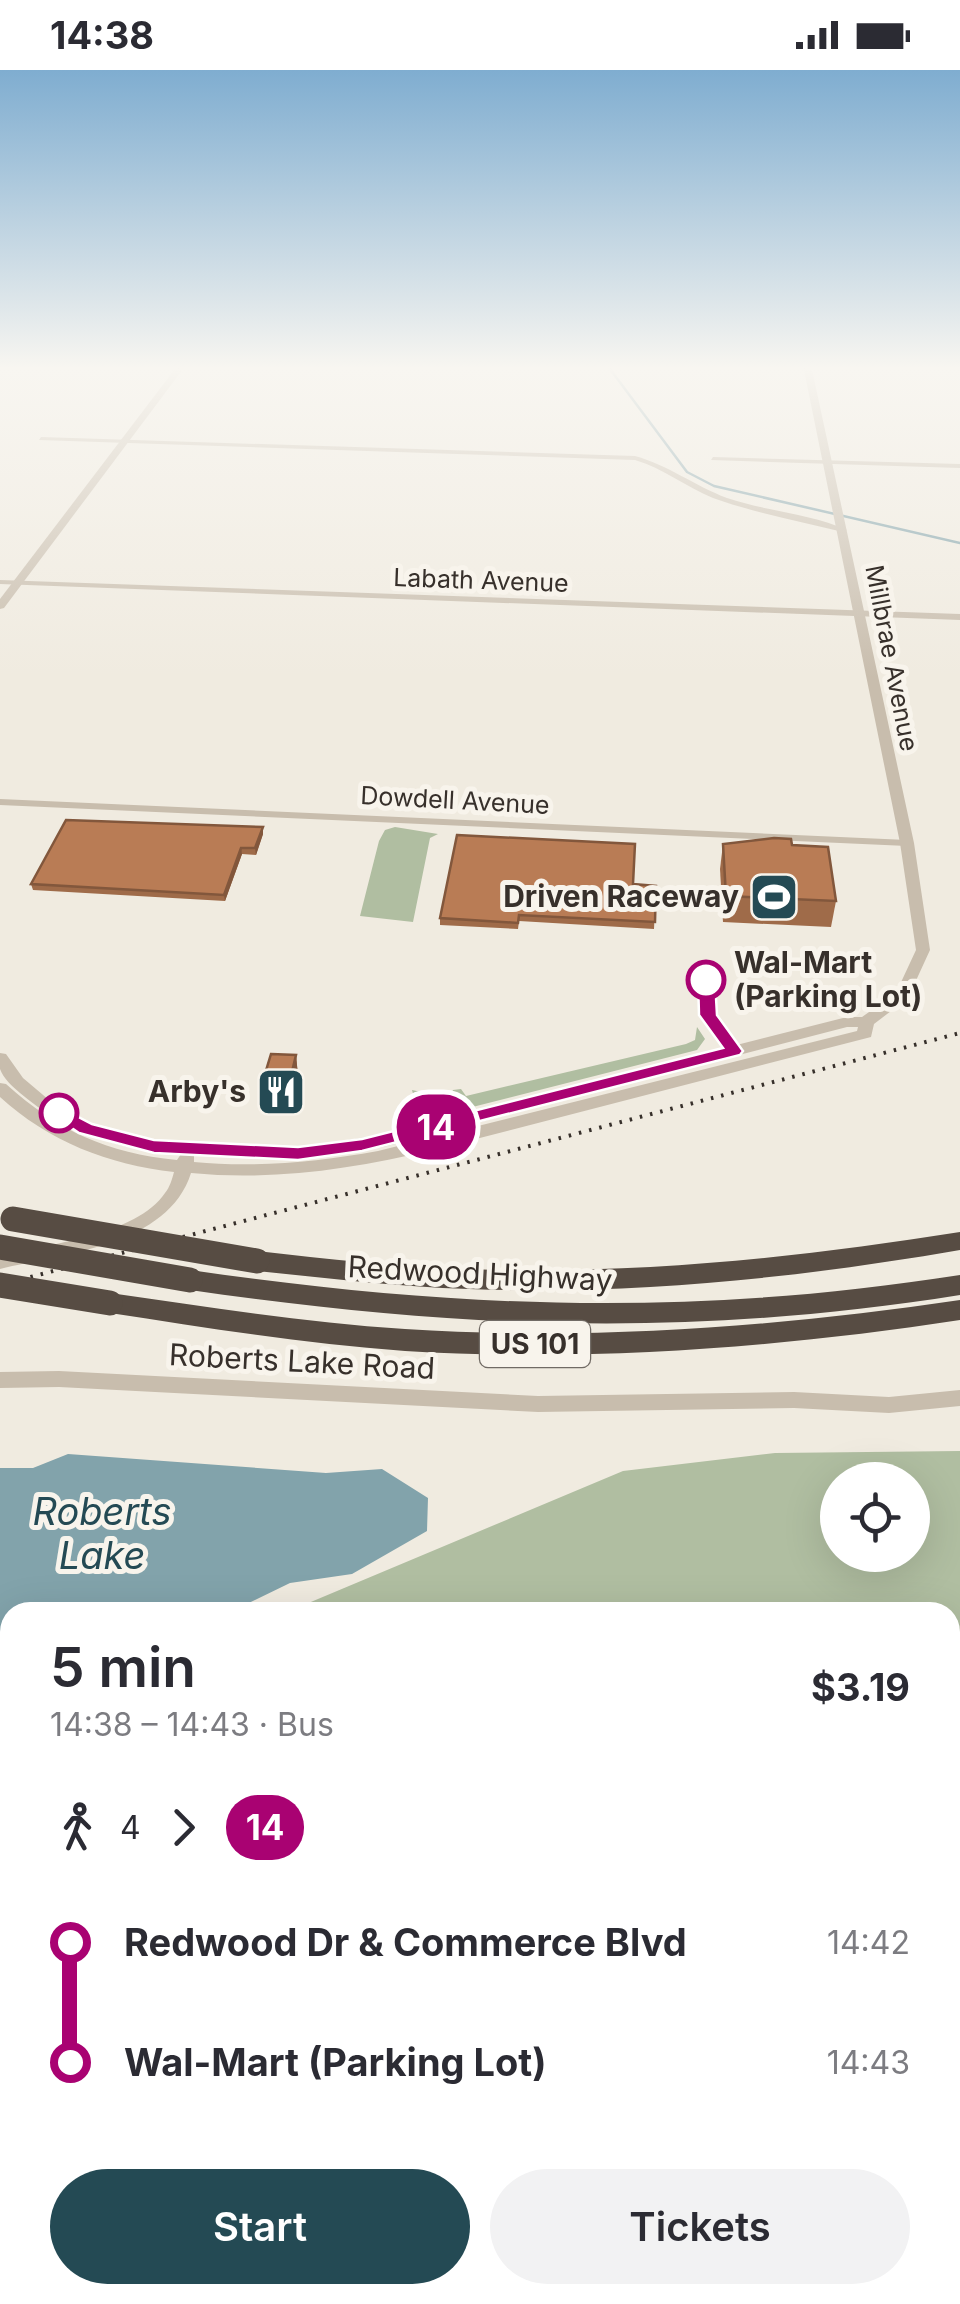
<!DOCTYPE html>
<meta charset="utf-8">
<style>
:root{--surface:#fff;--page:#f2f2f3;--text:#2b2b33;--muted:#7c7c81;--accent:#244a54}
body{margin:0;font-family:Inter,sans-serif;background:var(--page);color:var(--text);height:100vh;display:flex;flex-direction:column;font-size:38px;white-space:nowrap}
*{box-sizing:border-box;margin:0}
p{font-size:32px;color:var(--muted)}
.icon{flex:none;width:55px;height:55px;fill:none;stroke:currentColor;stroke-width:2;stroke-linecap:round;stroke-linejoin:round}
.map{position:relative;flex:1;overflow:hidden}
.details{position:absolute;left:0px;top:1532px;width:960px;height:702px;display:flex;flex-direction:column;background:var(--surface);border-radius:30px 30px 0 0;box-shadow:0 10px 40px #0002}
.details>*{flex:none}
.badge{padding:0 20px;border-radius:32px;font-size:35px;line-height:65px}
.fabs{position:absolute;left:820px;top:1392px;display:grid;gap:20px}
.fabs a{display:grid;place-items:center;width:110px;height:110px;border-radius:50%;background:var(--surface);box-shadow:0 10px 40px #0002;font-size:50px}
.map>.badge{position:absolute;translate:-50% -50%;box-shadow:0 0 0 5px #fff}
.legs{display:flex;align-items:center;gap:15px;height:110px;padding:0 50px;font-size:32px}
.legs p{margin-inline-start:auto}
.overview{display:flex;align-items:center;justify-content:space-between;height:170px;padding:0 50px}
h1{font-size:55px;font-weight:600;line-height:75px}
.action{display:flex;gap:20px;margin-top:auto;padding:20px 50px}
.action a{flex:1;height:115px;border-radius:60px;background:var(--accent);color:#fff;font-size:40px;font-weight:600;line-height:115px;text-align:center}
.action a+a{background:var(--page);color:var(--text)}
ul{padding:0 50px;list-style:none}
li{display:flex;align-items:center;gap:35px;height:120px;font-size:38px}
li i{display:grid;place-items:center;width:15px;height:100%;margin:0 12px;background:currentColor}
li i::after{content:'';width:25px;height:25px;margin:-12px;border:8px solid;border-radius:50%;background:var(--surface)}
li p{margin-inline-start:auto}
li:first-child i{background:linear-gradient(#0000 50%,currentColor 0)}
li:last-child i{background:linear-gradient(currentColor 50%,#0000 0)}
.status{display:flex;justify-content:space-between;align-items:center;height:70px;padding:0 50px;background:var(--surface);direction:ltr}
.status svg{height:28px;fill:currentColor}
.map>svg:first-child{display:block}
.green{fill:#b0bea1;fill-rule:evenodd}
.water{fill:#82a3ab}
.lines{fill:none;stroke-linecap:round;stroke-linejoin:round}
.stream{stroke:#82a3ab;stroke-width:2.5}
.minor{fill:#c8bdad;fill-rule:evenodd}
.tertiary{fill:#c8bdad;fill-rule:evenodd}
.motorway{fill:#574c43;fill-rule:evenodd}
.rail{stroke:#37302b;stroke-width:4;stroke-dasharray:2.5 8;stroke-linecap:butt}
.motorway-bridge{stroke:#574c43;stroke-width:25}
.wall{fill:#9f6b49}
.shaded-wall{fill:#82573c}
.building{fill:#b97c55;stroke:#82573c;stroke-width:2.5}
.line-1{fill:#a90272;stroke:#fff;stroke-width:2.5}
.stop-1-dot{fill:#fff;stroke:#a90272;stroke-width:5}
.labels{text-anchor:middle;stroke-width:10;stroke-linejoin:round;paint-order:stroke}
.far-street-label{font-size:25px;fill:#37302b;stroke:#f8f4ec}
.shield{fill:#f8f4ec;stroke:#716b65;stroke-width:2.5}
.shield-label{font-size:28px;font-weight:bold;fill:#37302b}
.poi-label{font-size:30px;font-weight:bold;fill:#37302b;stroke:#f8f4ec;text-anchor:end}
.stop-label{font-size:30px;font-weight:bold;fill:#37302b;stroke:#f8f4ec;text-anchor:start}
.street-label{font-size:30px;fill:#37302b;stroke:#f8f4ec}
.near-water-label{font-size:38px;font-style:italic;fill:#244a54;stroke:#f8f4ec}
</style>
<div class="status"><b>14:38</b><svg viewBox="0 0 49 12"><path d="M0 12V9h3v3zM5 12V6h3v6zM10 12V3h3v9zM15 12V0h3v12zM26 1h20v11H26zM47 4h2v5h-2z"/></svg></div>
<div class="map">
<svg width="960" height="2234" viewBox="0 0 960 2234">
<rect width="100%" height="100%" fill="#f0ebe0"/>
<g class="green">
<polygon points="395,757 438,764 430,768 413,852 360,846 379,771 385,760"/>
<polygon points="697,957 705,969 697,980 437,1046 417,1039 412,1020 449,1028 453,1020 461,1019 466,1026 686,974 695,970"/>
<path d="M960,1381V1759L950,1766V1542H287L623,1401L775,1383ZM838,1410H912V1485H838Z"/>
<polygon points="10,1660 10,1972 0,1971 0,1661"/>
<polygon points="184,2225 472,2225 471,2234 183,2234"/>
</g>
<polygon class="water" points="68,1384 326,1403 382,1399 428,1428 427,1461 352,1504 290,1513 230,1542 10,1542 10,1643 0,1647 0,1398 33,1398"/>
<g class="lines">
<polyline class="stream" points="607,295 687,402 714,416 960,473"/>
<g class="minor">
<path d="M41,367L635,386C668,395 695,416 727,428C765,441 812,444 847,460L843,462C800,451 755,443 713,428C686,417 663,398 635,390L39,370Z"/>
<polygon points="713,387 960,394 960,398 711,390"/>
<polygon points="0,510 960,544 960,550 0,514"/>
<polygon points="0,729 907,770 912,773 907,776 0,735"/>
<polygon points="960,1917 960,1941 950,1946 950,1922"/>
<polygon points="950,2126 960,2132 960,2165 950,2159"/>
<polygon points="627,2225 651,2225 648,2234 624,2234"/>
</g>
<g class="tertiary">
<polygon points="178,295 186,295 4,538 0,539 0,529"/>
<path d="M803,295H811L914,773L930,880L908,928L874,954L871,967L433,1080C353,1099 273,1111 191,1103C168,1176 64,1183 0,1199V1185C46,1175 137,1165 165,1123C170,1117 172,1109 174,1102C109,1095 48,1071 0,1027V1013L6,1014C58,1061 107,1083 177,1090L181,1084C120,1081 66,1062 20,1023C13,1017 3,1008 0,999C0,994 0,988 0,983L6,984L23,1008L49,1030L92,1055L122,1065L164,1071L298,1077L383,1065L847,947H862L896,923L916,880L900,773ZM847,957H858L857,961L378,1081C317,1092 255,1098 194,1092V1084L298,1089L383,1077Z"/>
<polygon points="59,1301 538,1326 794,1322 889,1327 960,1320 960,1336 889,1343 794,1338 538,1342 59,1317 0,1318 0,1302"/>
</g>
<g class="motorway">
<path d="M960,1162V1180C798,1208 634,1225 469,1219C398,1217 328,1208 257,1201L248,1198L244,1191L248,1184L257,1181C328,1189 398,1197 469,1199C634,1205 798,1188 960,1162Z"/>
<path d="M190,1200C458,1239 692,1247 960,1205V1225C691,1268 458,1259 190,1220L181,1217L177,1210L181,1203Z"/>
<path d="M110,1223C208,1237 306,1253 405,1259C591,1271 776,1257 960,1230V1250C776,1278 591,1292 405,1281C306,1274 208,1258 110,1243L100,1240L97,1233L100,1226Z"/>
</g>
<polyline class="rail" points="0,1215 960,963"/>
<g class="motorway-bridge">
<polyline points="13,1149 257,1191"/>
<polyline points="0,1177 190,1210"/>
<polyline points="0,1215 110,1233"/>
</g>
</g>
<g class="wall">
<polygon points="263,757 263,764 256,785 242,784 225,831 33,820 31,814"/>
<polygon points="723,774 792,775 836,831 831,857 723,852 720,799"/>
<polygon points="656,816 654,859 519,851 518,859 440,855 440,848"/>
<polygon points="296,985 298,1006 290,1039 264,1038 261,1017"/>
</g>
<g class="shaded-wall">
<polygon points="263,757 263,764 256,785 255,778"/>
<polygon points="241,778 242,784 225,831 224,825"/>
<polygon points="296,985 298,1006 290,1039 288,1018"/>
</g>
<g class="building">
<polygon points="66,750 263,757 255,778 241,778 224,825 31,814"/>
<polygon points="457,765 635,774 633,814 656,816 655,852 519,845 518,853 440,848"/>
<polygon points="774,768 791,769 792,775 828,777 836,831 726,826 723,774"/>
<polygon points="271,984 296,985 288,1018 261,1017"/>
</g>
<linearGradient id="sky" x2="0" y2="1"><stop stop-color="#7fadd0"/><stop offset="0.49" stop-color="#f8f6f1"/><stop offset="1" stop-color="#f8f6f1" stop-opacity="0"/></linearGradient>
<rect width="960" height="608" fill="url(#sky)"/>
<polygon class="line-1" points="706,904 715,910 717,945 743,981 740,985 362,1081 298,1090 154,1083 79,1063 50,1043 59,1037 92,1054 154,1070 298,1077 362,1069 723,978 699,945 698,910"/>
<defs>
<g id="stadium-square" transform="scale(2.5)"><rect x="-9" y="-9" width="18" height="18" rx="4" fill="#244a54" stroke="#f8f4ec"/><path d="M0-5a6.5 5 0 1 0 0 10a6.5 5 0 1 0 0-10ZM-3.5-1.8h7v3.6h-7Z" fill="#fff"/></g>
<g id="restaurant-square" transform="scale(2.5)"><rect x="-9" y="-9" width="18" height="18" rx="4" fill="#244a54" stroke="#f8f4ec"/><path d="M-5-6h1v4h1v-4h1v4h1v-4h1v5L-1.5 .5V6h-2V.5L-5-1ZM5-6V6H3V1.5H1.5Q1.5-4 5-6Z" fill="#fff"/></g>
</defs>
<g fill-rule="evenodd">
<use href="#stadium-square" x="774" y="827"/>
<use href="#restaurant-square" x="281" y="1022"/>
</g>
<g class="stop-1-dot">
<circle cx="706" cy="910" r="18"/>
<circle cx="59" cy="1043" r="18"/>
</g>
<g class="labels">
<g class="far-street-label">
<text transform="translate(481 510) rotate(2)" y="9">Labath Avenue</text>
<text transform="translate(892 588) rotate(79)" y="9">Millbrae Avenue</text>
<text transform="translate(455 730) rotate(3)" y="9">Dowdell Avenue</text>
</g>
<rect class="shield" x="480" y="1251" width="110" height="46" rx="8"/>
<g class="shield-label">
<text x="535" y="1284">US 101</text>
</g>
<g class="poi-label">
<text x="739" y="837">Driven Raceway</text>
<text x="246" y="1032">Arby's</text>
</g>
<g class="stop-label">
<text x="734" y="903">Wal-Mart<tspan x="734" dy="34">(Parking Lot)</tspan></text>
</g>
<g class="street-label">
<text transform="translate(480 1204) rotate(3)" y="10">Redwood Highway</text>
<text transform="translate(302 1292) rotate(3)" y="10">Roberts Lake Road</text>
</g>
<g class="near-water-label">
<text x="102" y="1455">Roberts<tspan x="102" dy="44">Lake</tspan></text>
</g>
</g>
</svg>
<div class="fabs">
<a><svg class="icon" aria-label="locate" viewBox="0 0 24 24"><circle cx="12" cy="12" r="6"/><path d="M12 2v4M12 18v4M2 12h4M18 12h4"/></svg></a>
</div>
<b class="badge" style="left:436px;top:1057px;background:#a90272;color:#fff">14</b>
<section class="details">
<div class="overview"><div><h1>5 min</h1><p>14:38 – 14:43 · Bus</p></div><b>$3.19</b></div>
<div class="legs"><svg class="icon" aria-label="walk" viewBox="0 0 24 24"><circle cx="13" cy="4" r="2"/><path d="M13 8l-2 6 4 7M11 14l-3 7M7 12l3-4h3l4 4"/></svg>4<svg class="icon" aria-label="forward" viewBox="0 0 24 24"><path d="M9 5l7 7-7 7"/></svg><b class="badge" style="background:#a90272;color:#fff">14</b></div>
<ul>
<li><i style="color:#a90272"></i><b>Redwood Dr &amp; Commerce Blvd</b><p>14:42</p></li>
<li><i style="color:#a90272"></i><b>Wal-Mart (Parking Lot)</b><p>14:43</p></li>
</ul>
<div class="action"><a>Start</a><a>Tickets</a></div>
</section>
</div>
